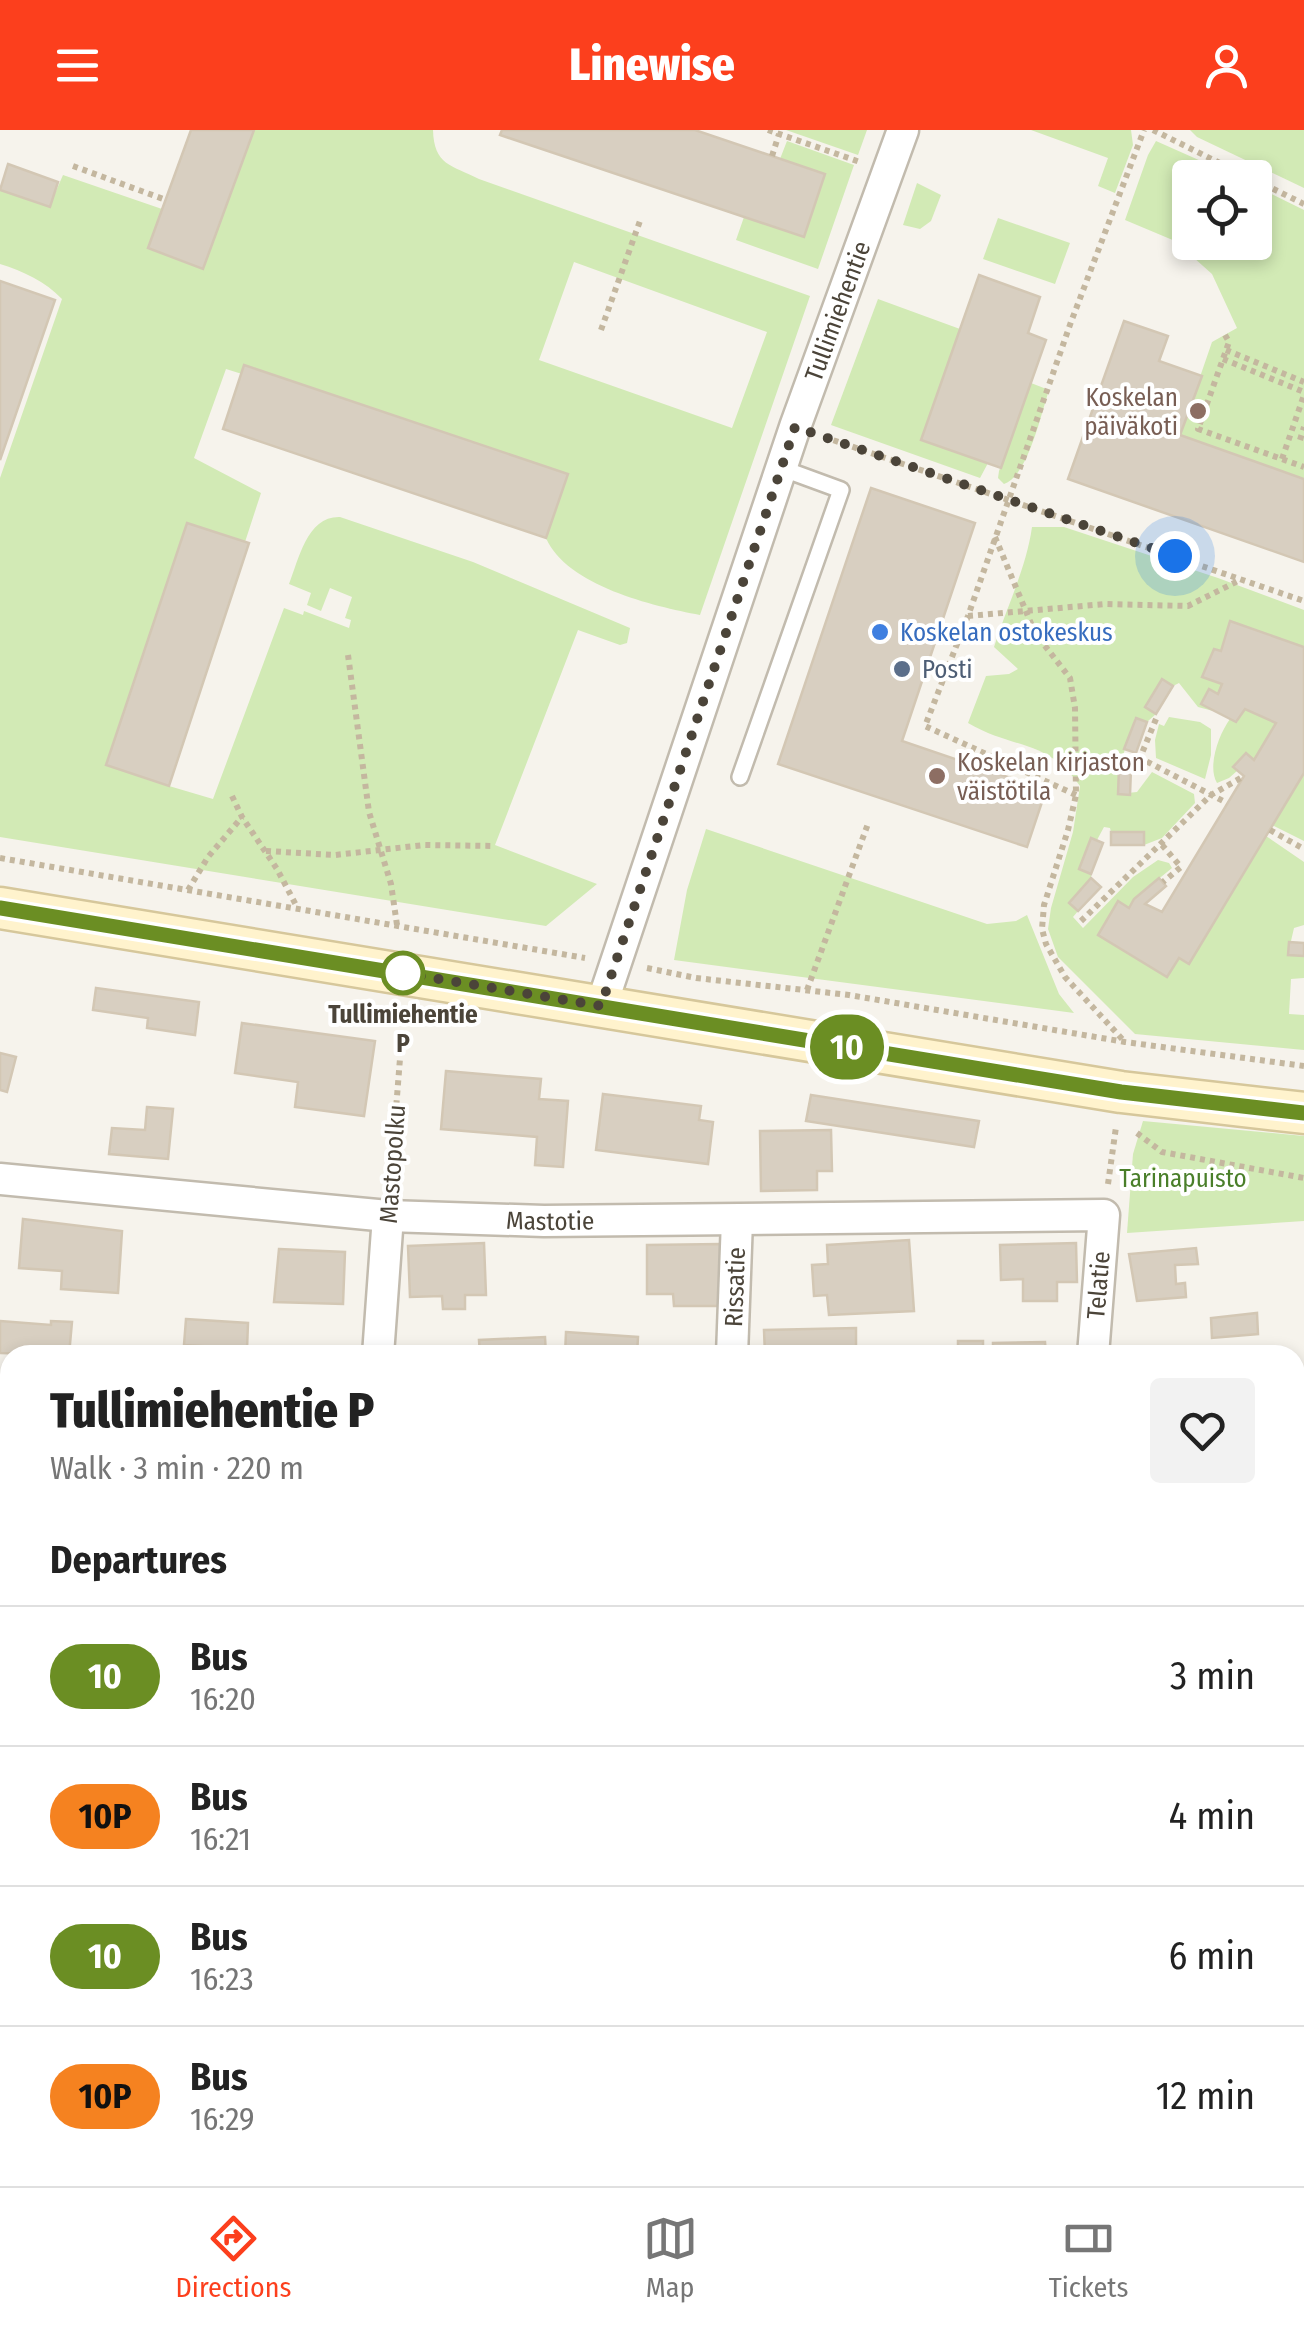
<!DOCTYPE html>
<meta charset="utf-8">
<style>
:root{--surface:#fff;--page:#f2f2f2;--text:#222;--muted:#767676;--line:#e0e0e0;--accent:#fc3f1d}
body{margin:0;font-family:"Fira Sans Condensed",sans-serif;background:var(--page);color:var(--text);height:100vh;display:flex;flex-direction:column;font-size:38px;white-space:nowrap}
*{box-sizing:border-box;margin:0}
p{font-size:32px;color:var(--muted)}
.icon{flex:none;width:55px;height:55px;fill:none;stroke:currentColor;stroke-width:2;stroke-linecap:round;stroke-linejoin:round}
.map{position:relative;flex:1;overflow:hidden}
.side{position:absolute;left:0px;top:1215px;width:1305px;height:842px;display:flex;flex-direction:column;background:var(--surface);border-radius:30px 30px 0 0;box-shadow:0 5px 15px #0003}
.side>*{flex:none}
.badge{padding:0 20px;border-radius:32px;font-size:35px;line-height:65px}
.controls{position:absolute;left:1172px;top:30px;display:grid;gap:20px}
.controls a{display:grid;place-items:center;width:100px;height:100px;border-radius:10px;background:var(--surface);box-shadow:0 5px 15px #0003;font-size:50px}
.you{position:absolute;width:50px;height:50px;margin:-25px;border:8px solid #fff;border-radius:50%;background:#1a73e8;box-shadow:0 0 0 15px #1a73e833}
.map>.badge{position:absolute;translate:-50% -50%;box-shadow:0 0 0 5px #fff}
h2{padding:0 50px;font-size:38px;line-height:90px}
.round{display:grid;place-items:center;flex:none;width:105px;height:105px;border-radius:10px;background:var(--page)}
.head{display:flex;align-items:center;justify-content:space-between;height:170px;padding:0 50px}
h1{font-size:48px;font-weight:800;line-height:75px}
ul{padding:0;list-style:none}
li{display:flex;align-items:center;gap:30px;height:140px;padding:0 50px;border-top:2px solid var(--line)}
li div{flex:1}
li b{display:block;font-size:38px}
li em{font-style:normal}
li .badge{min-width:110px;font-weight:700;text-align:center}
header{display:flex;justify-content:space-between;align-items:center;height:130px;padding:0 50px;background:var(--accent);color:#fff;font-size:45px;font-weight:800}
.tabs{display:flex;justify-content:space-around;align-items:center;height:140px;border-top:2px solid var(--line);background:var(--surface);font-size:28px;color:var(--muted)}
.tabs a{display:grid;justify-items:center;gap:5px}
.tabs .active{color:var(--accent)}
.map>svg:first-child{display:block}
.green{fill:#d2eab5;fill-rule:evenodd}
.building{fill:#d8cfc1;stroke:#d3c7b4;stroke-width:2.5}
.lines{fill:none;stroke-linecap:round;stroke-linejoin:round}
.lane-casing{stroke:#c2bbae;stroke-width:20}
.street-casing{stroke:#c2bbae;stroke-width:35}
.secondary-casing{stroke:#d6c79b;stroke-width:45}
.path{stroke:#c4b79f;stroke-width:6;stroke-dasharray:5 5;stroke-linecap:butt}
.lane{stroke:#fff;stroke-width:15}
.street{stroke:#fff;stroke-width:30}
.secondary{stroke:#fff3cd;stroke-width:40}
.rail{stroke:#9a9a9a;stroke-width:8;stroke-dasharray:12 12;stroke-linecap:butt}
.line-casing{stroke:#fff;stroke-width:22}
.line{stroke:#6b8e23;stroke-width:15}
.walk{stroke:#4b4439;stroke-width:10;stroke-dasharray:0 18}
.education-dot{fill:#8d6e63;stroke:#fff;stroke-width:4}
.shop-dot{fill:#3f7fe0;stroke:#fff;stroke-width:4}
.service-dot{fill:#5c6f8a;stroke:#fff;stroke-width:4}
.stop-dot{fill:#fff;stroke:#6b8e23;stroke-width:5}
.labels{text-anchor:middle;stroke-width:8;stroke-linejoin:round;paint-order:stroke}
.street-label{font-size:25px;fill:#4b4439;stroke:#fff}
.education-label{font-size:25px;fill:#785e54;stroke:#fff;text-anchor:end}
.shop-label{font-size:25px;fill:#366cbe;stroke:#fff;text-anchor:start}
.service-label{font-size:25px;fill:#4e5e75;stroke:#fff;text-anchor:start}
.stop-label{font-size:25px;font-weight:bold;fill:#4b4439;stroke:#fff}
.park-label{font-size:25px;fill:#4a7f2a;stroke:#fff}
</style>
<header><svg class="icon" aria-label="menu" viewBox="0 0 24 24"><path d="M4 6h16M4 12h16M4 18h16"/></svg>Linewise<svg class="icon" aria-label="person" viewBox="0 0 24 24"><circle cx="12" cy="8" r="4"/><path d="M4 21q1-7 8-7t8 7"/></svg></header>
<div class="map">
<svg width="1304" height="2056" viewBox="0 0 1304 2056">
<rect width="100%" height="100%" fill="#f6f3ec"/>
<g class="green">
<path d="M254,0H433C434,35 451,35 479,49L810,166L700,485C653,476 567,456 546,408L567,344L245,235L242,244L226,239L194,328L261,363L245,412L187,393L169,656L213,669L284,478L303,485L304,481L349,498L351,490L345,488L352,467L330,458L321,481L307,475L311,463L289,454C299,429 307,386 340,387L473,432L630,498L627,513L620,515L578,500L495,715L597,754L546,796L0,707V348L62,169C46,152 23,141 0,134V60L49,77L63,45L162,79L148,118L203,139ZM574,132L767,202L732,298L539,230Z"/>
<polygon points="786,0 867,0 858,25"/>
<polygon points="1031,0 1131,0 1133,15 1115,63 1098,56 1108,28"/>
<polygon points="1190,0 1304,0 1304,58 1197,7"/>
<polygon points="787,11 854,35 818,139 736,110 744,87 804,106 825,44 780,29"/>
<polygon points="1156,11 1237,47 1190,48 1190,112 1255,112 1255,56 1304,80 1304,349 1180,305 1212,212 1237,198 1212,144 1175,111 1125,90 1148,25"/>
<polygon points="917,53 941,65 931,91 920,99 903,95"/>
<polygon points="998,88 1070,113 1055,154 983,129"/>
<polygon points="878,169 960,199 921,310 988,333 980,348 831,295"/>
<path d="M1031,253L1049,260C1041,284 1028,346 1004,354L998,348L999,341Z"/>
<path d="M1032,397H1064L1218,448L1304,480V517L1230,492L1221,521L1214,520L1203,547L1222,554L1218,564L1209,560L1201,573L1217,582L1198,577L1179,553L1173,556L1162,549L1145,577L1156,584L1147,592L1135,588L1119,638L1118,664L1137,662L1152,642L1194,664L1195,673L1162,708L1144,715L1143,702H1111L1110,698L1104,697L1097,710L1091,709L1080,738L1091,744V748L1069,773L1078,781L1073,787L1083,798L1133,747L1158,730L1169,733L1172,738L1134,769L1129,778L1118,772L1098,805L1167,847L1266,706L1304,732V795L1294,798L1288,824L1304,826V848L1291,849L1289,884L1304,885V920L1135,904L1058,827L1048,799L1051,778L1073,702L1080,656C1046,608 1014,620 968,593L986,546L1009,544L1018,539L994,517C1007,476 1026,439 1032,397Z"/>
<path d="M1245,579L1276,593L1254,630L1245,623L1233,637L1237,641L1229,648L1217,653C1207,636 1219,604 1230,589L1237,592Z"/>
<polygon points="1169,587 1200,592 1211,599 1211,625 1205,649 1156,628 1155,610 1159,594 1164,596"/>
<polygon points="1304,643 1304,711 1272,695"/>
<polygon points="706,699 987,794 1016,791 1027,785 1059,864 1074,883 674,830 687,760"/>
<polygon points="1143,991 1304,1006 1304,1091 1127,1103 1133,1024"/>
<polygon points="1304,1630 1304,1721 1295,1720 1295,1631"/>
<polygon points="1295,1828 1304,1829 1304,1928 1295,1920"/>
<polygon points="1295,1943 1304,1951 1304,2045 1300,2039 1295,2042"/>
<polygon points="117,2048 713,2048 694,2056 96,2056"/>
<polygon points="762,2048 1285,2048 1271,2056 743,2056"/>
</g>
<g class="building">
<polygon points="191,0 254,0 203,139 148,118"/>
<polygon points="502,0 695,0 825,44 804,107 500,5"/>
<polygon points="8,34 58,52 50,77 0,60"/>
<polygon points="979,145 1040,167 1028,203 1046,210 1001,338 921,310"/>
<polygon points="0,151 55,170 0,330"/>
<polygon points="1124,191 1168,206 1159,231 1202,246 1180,305 1304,349 1304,432 1068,349"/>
<polygon points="244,235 568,344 546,408 223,299"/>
<polygon points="871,358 975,393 902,611 1046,660 1027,717 778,634"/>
<polygon points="187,393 249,413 169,656 106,635"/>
<polygon points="1230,491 1304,517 1304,643 1189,834 1179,828 1167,847 1098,805 1118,771 1129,778 1134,769 1159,748 1166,756 1145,774 1162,782 1244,646 1233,637 1246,623 1254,630 1276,593 1245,579 1236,592 1201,574 1209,559 1218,564 1222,554 1202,547 1214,519 1221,521"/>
<polygon points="1162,549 1173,556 1156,584 1145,577"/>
<polygon points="1136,588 1147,592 1136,623 1124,619"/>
<polygon points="1119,638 1131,639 1130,665 1118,664"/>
<rect x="1111" y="702" width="33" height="13"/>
<polygon points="1091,708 1103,713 1091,744 1079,739"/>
<polygon points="1091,748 1101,757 1078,781 1069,773"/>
<polygon points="1289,812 1304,813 1304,826 1288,825"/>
<polygon points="96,858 199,872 195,905 147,898 148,888 93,880"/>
<polygon points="242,893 375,911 364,986 295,977 298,952 235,943"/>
<polygon points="0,923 16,927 7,962 0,960"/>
<polygon points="446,941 541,949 539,969 568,971 563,1037 535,1035 537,1007 441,999"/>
<polygon points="603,964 701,976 699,990 713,992 708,1034 596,1020"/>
<polygon points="811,965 979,991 974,1017 806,991"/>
<polygon points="147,977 173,979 168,1029 109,1024 112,998 145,1000"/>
<polygon points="831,1000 832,1041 817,1041 817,1060 761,1061 760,1001"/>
<polygon points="23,1089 122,1101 118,1163 61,1159 62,1141 19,1138"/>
<polygon points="909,1110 914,1181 829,1185 827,1165 814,1166 812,1135 828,1134 827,1115"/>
<polygon points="484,1113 486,1165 465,1165 465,1179 443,1179 442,1166 410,1167 408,1116"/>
<polygon points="1076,1113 1077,1152 1057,1152 1057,1171 1023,1171 1023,1149 1001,1150 1000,1115"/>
<polygon points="720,1114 721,1176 674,1176 673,1164 647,1164 647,1115"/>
<polygon points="1196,1118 1198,1134 1175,1135 1176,1154 1185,1153 1186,1167 1137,1171 1129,1124"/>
<polygon points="279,1119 345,1122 343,1174 274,1172"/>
<polygon points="1257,1183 1258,1204 1212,1208 1211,1188"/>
<polygon points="186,1189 248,1193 247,1219 184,1215"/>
<polygon points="0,1191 51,1195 51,1191 72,1192 69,1225 0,1223"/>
<polygon points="856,1198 856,1225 765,1225 764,1200"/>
<polygon points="566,1202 638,1207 637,1225 565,1225"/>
<polygon points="545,1207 546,1225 480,1225 479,1210"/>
<rect x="958" y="1211" width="25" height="14"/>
<polygon points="1045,1212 1046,1225 993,1225 993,1213"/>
<polygon points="0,1246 10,1249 10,1284 0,1281"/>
<polygon points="0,1324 6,1325 1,1372 0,1372"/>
<polygon points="1297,1436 1304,1436 1304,1481 1299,1482"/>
<polygon points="0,1448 8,1449 4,1479 0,1479"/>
<polygon points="0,1514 10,1515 10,1563 0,1561"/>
<rect x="1295" y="1556" width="9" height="60"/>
<polygon points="9,1928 10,1964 0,1968 0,1931"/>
</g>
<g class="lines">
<g class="lane-casing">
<g id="lane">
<polyline points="740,647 841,360 781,338"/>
<polyline points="1295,1898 1304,1891"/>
</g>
</g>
<g class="street-casing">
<g id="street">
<path id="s1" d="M601,877L795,297L903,0"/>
<path id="s2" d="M0,1049L388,1086L544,1091L1104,1085L1093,1225"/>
<polyline points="378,1225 388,1086"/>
<path id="s3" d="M732,1225L737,1090"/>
<polyline points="0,1402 10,1402"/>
<polyline points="1295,1402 1304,1402"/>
<polyline points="62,2056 82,2048"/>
</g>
</g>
<g class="secondary-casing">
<polyline id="secondary" points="0,778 1121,962 1304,983"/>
</g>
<g class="path">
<polyline points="768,0 860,32"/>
<polyline points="1153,0 1250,48"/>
<polyline points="772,26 779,4"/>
<polyline points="73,36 166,70"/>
<polyline points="1255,50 1304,74"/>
<polyline points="601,200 641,88"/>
<polyline points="1225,205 1229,212 1198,299 1304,337"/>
<polyline points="1226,220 1304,252"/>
<polyline points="1223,229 1304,262"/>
<polyline points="824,307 1304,471"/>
<polyline points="1300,310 1304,297"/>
<polyline points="1282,329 1304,265"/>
<polyline points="995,407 1035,503 1070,548 1075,578 1076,665 1068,700 1044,775 1042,799 1046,814 1065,847 1124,911"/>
<polyline points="968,486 1105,474 1188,476 1240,450"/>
<polyline points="348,525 369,682 391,754 397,795"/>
<polyline points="1156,589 1140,628 1227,673"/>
<polyline points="1076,665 925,596 968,486 1071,192 1144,0"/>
<polyline points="232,666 242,687 277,739 297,777"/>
<polyline points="1270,700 1304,719"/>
<polyline points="1162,715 1181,737 1163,752"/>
<polyline points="266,721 335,725 424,715 495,716"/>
<polyline points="0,728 585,828"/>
<polyline points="188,760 208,727 242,687"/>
<polyline points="1081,791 1211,665 1244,646"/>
<polyline points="647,838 696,848 849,865 1125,912 1304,936"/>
<polyline points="807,860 869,691"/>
<polyline points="1137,1003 1162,1022 1304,1048"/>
<polyline points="1108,1054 1116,997"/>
<polyline points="390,1055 404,878"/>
<polyline points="1295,1930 1304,1939"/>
<polyline points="266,2048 268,2056"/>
<polyline points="284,2048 305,2056"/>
<polyline points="515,2048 530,2056"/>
<polyline points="230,2056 233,2048"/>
<polyline points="718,2056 737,2048"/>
</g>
<use href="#lane" class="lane"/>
<use href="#street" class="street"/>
<use href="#secondary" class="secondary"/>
<g class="rail">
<polyline points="0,1658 10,1660"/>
<polyline points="1295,1774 1304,1775"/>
</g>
</g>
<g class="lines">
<g class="line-casing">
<polyline id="line" points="0,778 1121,962 1304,983"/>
</g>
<use href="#line" class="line"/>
<polyline class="walk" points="403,843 601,876 795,297 1175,426"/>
</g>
<g class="education-dot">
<circle cx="1198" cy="281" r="10"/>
<circle cx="937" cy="646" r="10"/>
</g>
<circle class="shop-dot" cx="880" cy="502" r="10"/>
<circle class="service-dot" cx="902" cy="539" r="10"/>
<circle class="stop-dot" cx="403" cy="843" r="20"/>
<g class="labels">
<g class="street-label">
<text dy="9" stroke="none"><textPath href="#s1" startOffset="735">Tullimiehentie</textPath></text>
<text transform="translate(392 1034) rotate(-86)" y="9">Mastopolku</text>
<text dy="9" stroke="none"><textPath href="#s2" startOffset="552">Mastotie</textPath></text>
<text transform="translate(1098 1155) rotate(-85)" y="9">Telatie</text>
<text dy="9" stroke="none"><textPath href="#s3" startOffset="68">Rissatie</textPath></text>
</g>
<g class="education-label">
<text x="1178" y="276">Koskelan<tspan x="1178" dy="29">päiväkoti</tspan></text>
<text x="957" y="641" text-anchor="start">Koskelan kirjaston<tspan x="957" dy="29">väistötila</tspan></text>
</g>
<g class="shop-label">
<text x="900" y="511">Koskelan ostokeskus</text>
</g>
<g class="service-label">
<text x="922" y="548">Posti</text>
</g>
<g class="stop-label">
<text x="403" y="893">Tullimiehentie<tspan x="403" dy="29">P</tspan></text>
</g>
<g class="park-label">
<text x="1183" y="1057">Tarinapuisto</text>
</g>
</g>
</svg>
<div class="controls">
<a><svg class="icon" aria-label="locate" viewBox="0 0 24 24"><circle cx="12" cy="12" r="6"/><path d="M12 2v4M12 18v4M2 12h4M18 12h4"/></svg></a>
</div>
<div class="you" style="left:1175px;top:426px"></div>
<b class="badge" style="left:847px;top:917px;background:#6b8e23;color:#fff">10</b>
<section class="side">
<div class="head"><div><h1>Tullimiehentie P</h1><p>Walk · 3 min · 220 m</p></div><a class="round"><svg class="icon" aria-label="heart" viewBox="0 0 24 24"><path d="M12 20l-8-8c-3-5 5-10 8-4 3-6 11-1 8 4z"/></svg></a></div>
<h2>Departures</h2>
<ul>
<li><span class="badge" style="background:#6b8e23;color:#fff">10</span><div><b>Bus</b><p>16:20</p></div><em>3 min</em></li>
<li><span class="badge" style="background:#f58220;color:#111">10P</span><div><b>Bus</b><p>16:21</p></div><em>4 min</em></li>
<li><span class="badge" style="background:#6b8e23;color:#fff">10</span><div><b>Bus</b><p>16:23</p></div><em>6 min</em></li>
<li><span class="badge" style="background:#f58220;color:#111">10P</span><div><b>Bus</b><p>16:29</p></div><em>12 min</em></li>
</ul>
</section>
</div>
<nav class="tabs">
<a class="active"><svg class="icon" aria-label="directions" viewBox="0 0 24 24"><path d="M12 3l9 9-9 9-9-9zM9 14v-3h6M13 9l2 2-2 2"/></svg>Directions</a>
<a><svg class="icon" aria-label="map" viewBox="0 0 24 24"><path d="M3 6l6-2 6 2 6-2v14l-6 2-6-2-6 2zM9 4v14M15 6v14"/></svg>Map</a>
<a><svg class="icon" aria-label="tickets" viewBox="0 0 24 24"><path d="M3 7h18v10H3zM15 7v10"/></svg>Tickets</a>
</nav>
